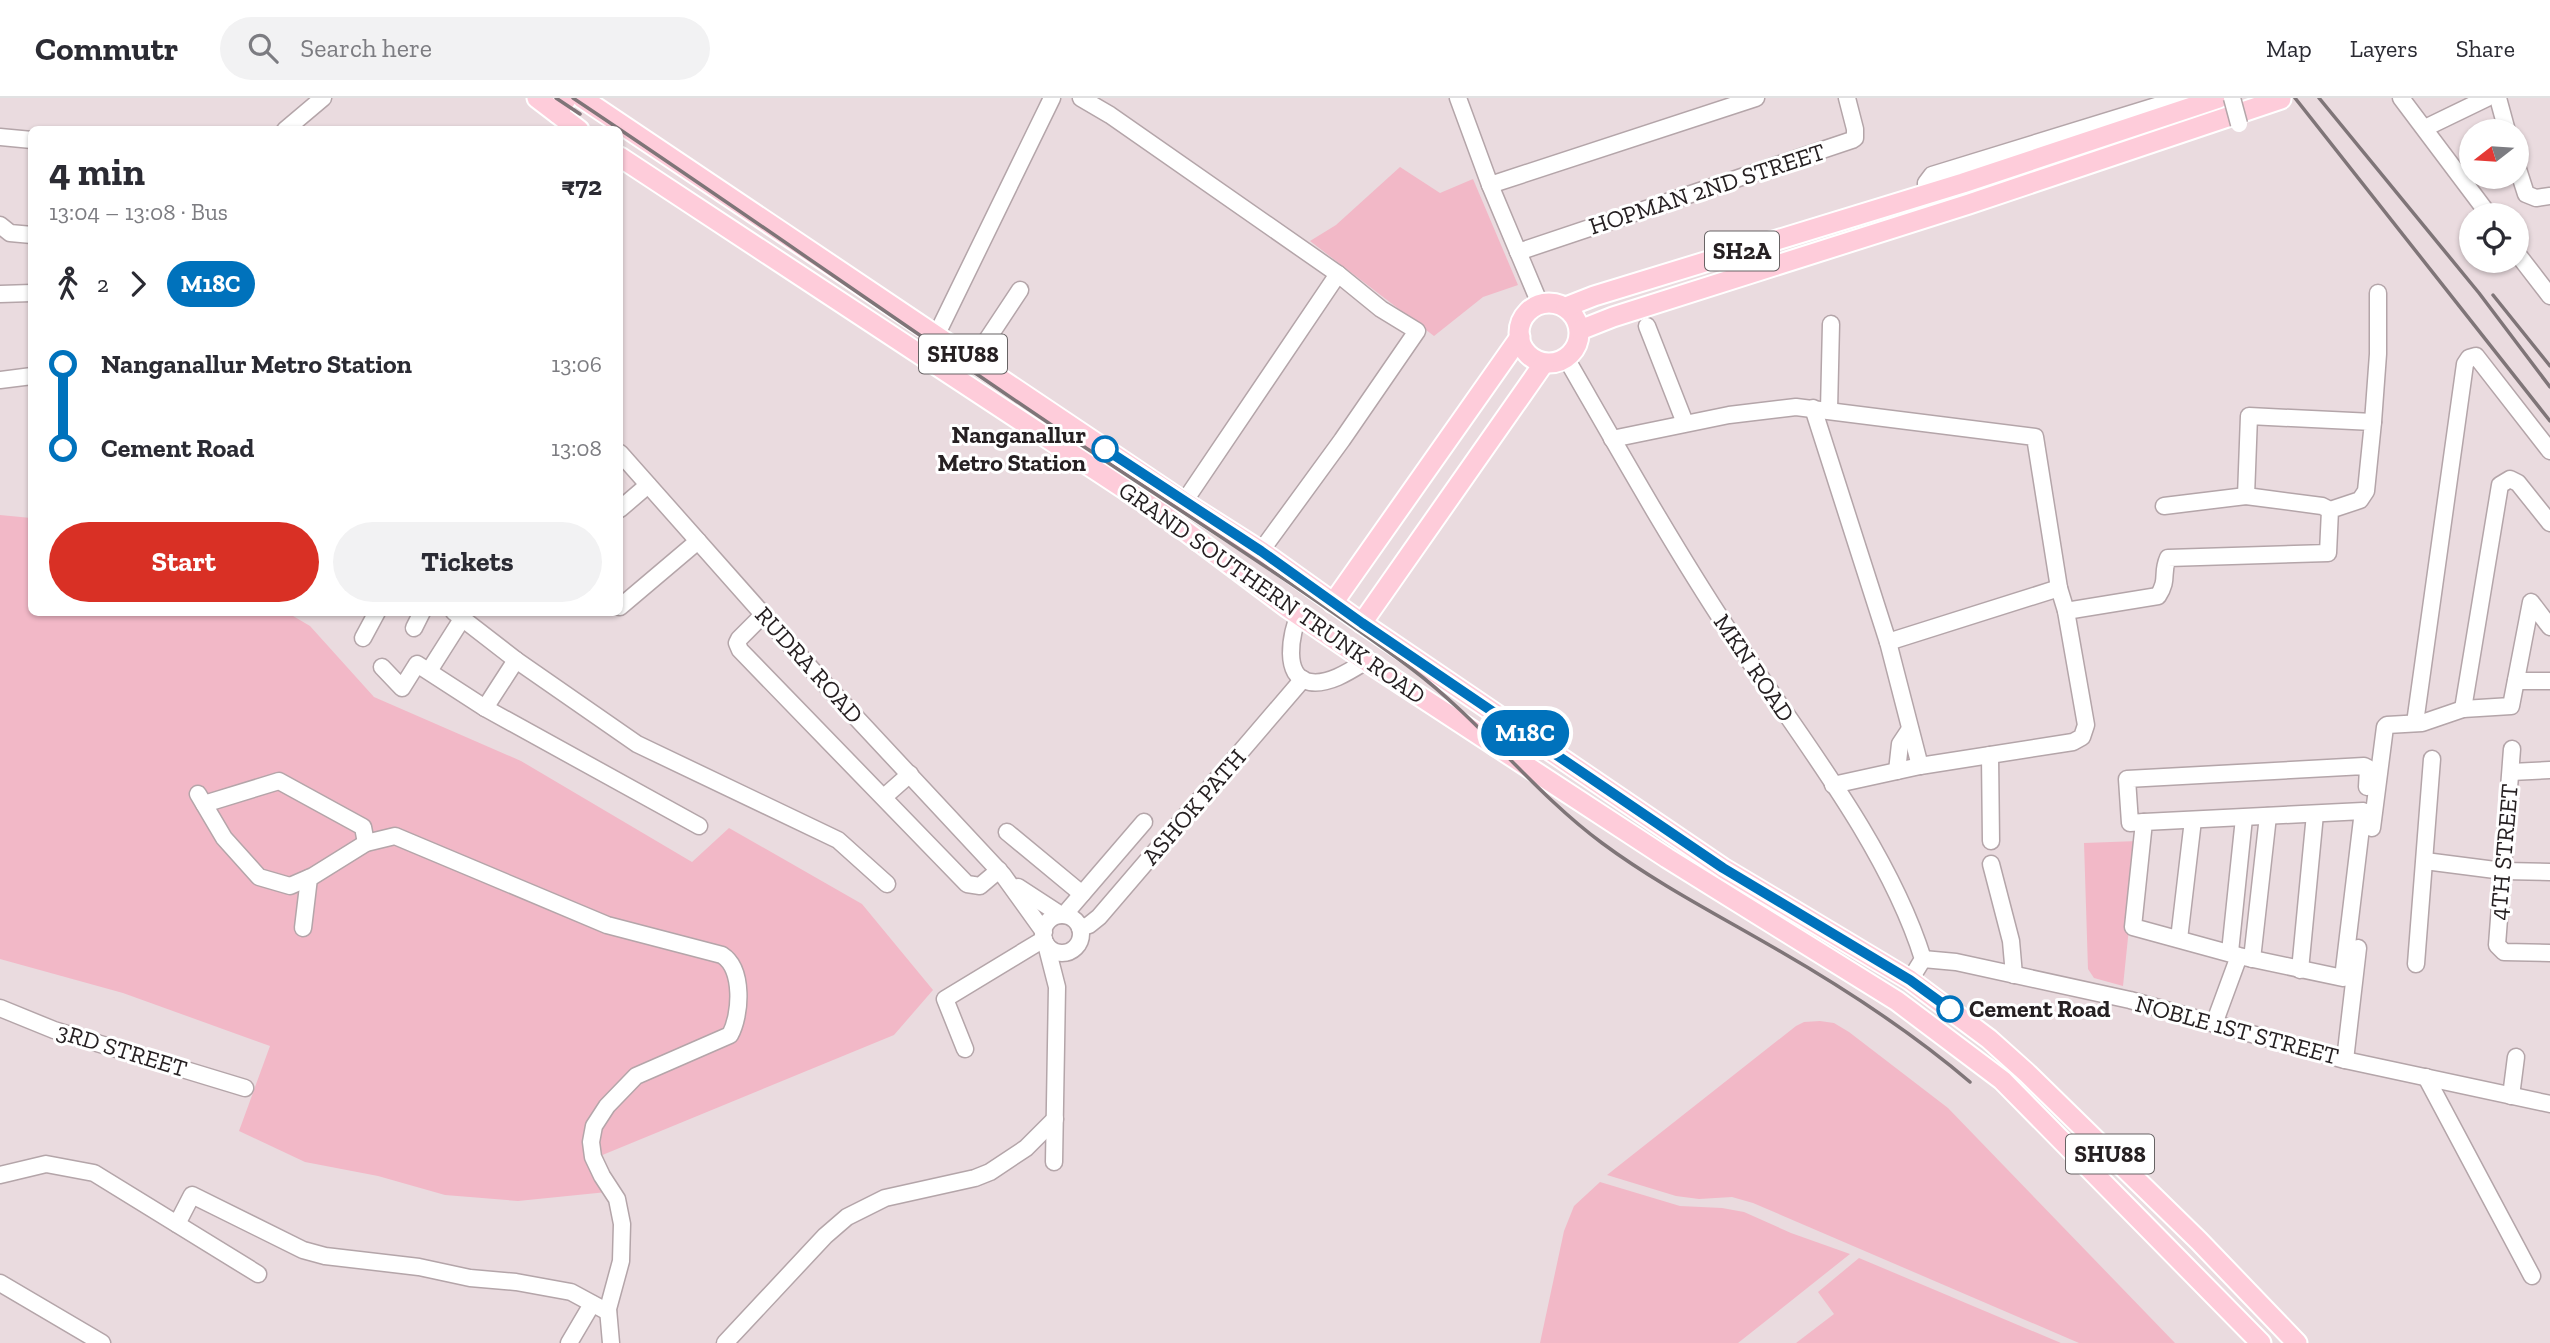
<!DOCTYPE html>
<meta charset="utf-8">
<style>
:root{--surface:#fff;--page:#f2f2f3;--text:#2b2b33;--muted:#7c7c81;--line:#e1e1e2;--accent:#d93025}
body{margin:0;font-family:"Zilla Slab",serif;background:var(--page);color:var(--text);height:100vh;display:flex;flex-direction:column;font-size:26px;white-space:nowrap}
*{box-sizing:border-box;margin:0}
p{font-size:23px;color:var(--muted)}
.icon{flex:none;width:38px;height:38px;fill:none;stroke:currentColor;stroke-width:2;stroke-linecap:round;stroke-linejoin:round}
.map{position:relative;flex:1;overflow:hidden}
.panel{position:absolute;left:28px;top:28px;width:595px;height:490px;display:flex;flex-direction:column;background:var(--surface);border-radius:10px;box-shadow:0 2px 5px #0004}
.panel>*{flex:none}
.badge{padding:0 14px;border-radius:23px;font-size:24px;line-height:46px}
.needle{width:46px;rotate:253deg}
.controls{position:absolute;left:2459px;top:21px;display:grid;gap:14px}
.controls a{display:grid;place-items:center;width:70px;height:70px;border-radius:50%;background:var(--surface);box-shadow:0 2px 5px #0004;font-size:35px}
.map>.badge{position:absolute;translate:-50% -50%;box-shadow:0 0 0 4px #fff}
.legs{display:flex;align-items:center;gap:10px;height:77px;padding:0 21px;font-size:23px}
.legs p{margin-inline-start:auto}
.overview{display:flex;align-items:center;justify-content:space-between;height:119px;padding:0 21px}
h1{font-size:38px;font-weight:800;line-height:52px}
.primary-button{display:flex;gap:14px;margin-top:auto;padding:14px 21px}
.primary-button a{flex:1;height:80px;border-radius:42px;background:var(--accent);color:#fff;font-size:28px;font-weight:800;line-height:80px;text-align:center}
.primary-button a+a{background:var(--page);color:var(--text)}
ul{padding:0 21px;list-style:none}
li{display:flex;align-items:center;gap:24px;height:84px;font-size:26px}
li i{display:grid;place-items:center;width:10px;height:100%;margin:0 9px;background:currentColor}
li i::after{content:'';width:18px;height:18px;margin:-9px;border:5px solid;border-radius:50%;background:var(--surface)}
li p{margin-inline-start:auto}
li:first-child i{background:linear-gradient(#0000 50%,currentColor 0)}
li:last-child i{background:linear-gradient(currentColor 50%,#0000 0)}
header{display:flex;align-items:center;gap:42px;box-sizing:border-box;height:98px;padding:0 35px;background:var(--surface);border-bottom:2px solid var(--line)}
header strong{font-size:33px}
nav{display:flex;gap:38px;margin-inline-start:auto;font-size:24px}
.search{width:490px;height:63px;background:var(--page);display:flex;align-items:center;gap:18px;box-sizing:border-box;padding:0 24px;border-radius:38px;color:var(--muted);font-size:26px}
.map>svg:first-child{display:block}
.green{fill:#f2b8c7}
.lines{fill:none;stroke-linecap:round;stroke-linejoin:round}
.minor-casing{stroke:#b4a5a9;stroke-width:19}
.major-casing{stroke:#fff;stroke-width:23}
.minor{stroke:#fff;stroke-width:16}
.major{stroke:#feccda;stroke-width:19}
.rail{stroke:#7f7578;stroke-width:3.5}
.minor-bridge-casing{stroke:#b4a5a9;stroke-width:19;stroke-linecap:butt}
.minor-bridge{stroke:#fff;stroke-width:16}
.line-1-casing{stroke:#fff;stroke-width:16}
.line-1{stroke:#0072bc;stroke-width:10}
.stop-1-dot{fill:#fff;stroke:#0072bc;stroke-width:3.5}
.labels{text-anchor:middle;stroke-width:6;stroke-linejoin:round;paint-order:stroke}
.shield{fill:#fff;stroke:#676364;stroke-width:2}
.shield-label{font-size:23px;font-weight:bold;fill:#262022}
.street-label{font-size:24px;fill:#262022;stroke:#fff}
.stop-label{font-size:24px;font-weight:bold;fill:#262022;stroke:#fff;text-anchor:end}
</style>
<header>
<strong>Commutr</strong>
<div class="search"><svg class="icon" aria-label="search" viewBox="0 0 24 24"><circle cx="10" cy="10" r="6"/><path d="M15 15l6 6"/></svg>Search here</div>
<nav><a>Map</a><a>Layers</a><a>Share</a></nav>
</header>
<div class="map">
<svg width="2550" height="1245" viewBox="0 0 2550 1245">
<rect width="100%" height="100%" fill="#eadbdf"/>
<g class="green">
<polygon points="1400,69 1440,95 1473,81 1518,187 1483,199 1434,238 1310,143 1336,127"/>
<polygon points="0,417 31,420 32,514 288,515 310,528 374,599 521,663 692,764 729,730 862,806 933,892 894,937 600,1058 617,1093 518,1103 445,1097 378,1078 305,1064 239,1033 270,948 123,895 0,861"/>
<polygon points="2138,743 2123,888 2094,880 2088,871 2084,745"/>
<polygon points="1820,923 1834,925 1849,934 1948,1010 2175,1245 2079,1245 1753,1105 1732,1099 1699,1101 1676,1098 1607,1077 1796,928 1804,924"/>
<polygon points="1600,1084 1680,1108 1722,1110 1744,1114 1791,1135 1850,1156 1738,1245 1540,1245 1564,1133 1574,1108"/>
<polygon points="1859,1160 2061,1245 1796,1245 1834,1216 1818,1194"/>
</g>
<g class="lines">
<g class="minor-casing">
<g id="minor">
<polyline points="1081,0 1110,17 1338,176 1381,211 1417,233 1342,342 1261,453"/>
<polyline points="1458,0 1490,87 1540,206"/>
<polyline points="2401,0 2489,117"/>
<polyline points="2498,0 2507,33"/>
<polyline points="2425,30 2487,0"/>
<polyline points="285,32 323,0"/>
<polyline points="0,39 32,42"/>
<polyline points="2516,65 2526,96 2536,100 2550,98"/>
<polyline points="1490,87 1756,0"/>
<polyline points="1926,96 1926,85 1932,77 2182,0"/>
<polyline points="0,127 10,135 32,137"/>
<polyline points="1518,154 1852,42 1855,40 1855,31 1847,0"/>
<polyline points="2516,154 2550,198"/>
<polyline points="0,196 32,195"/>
<polyline points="1647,228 1685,325"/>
<polyline points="936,238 1052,0"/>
<path d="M1566,260C1619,352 1671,445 1729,533C1796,634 1887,746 1923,861L1910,882"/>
<polyline points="973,263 1020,192"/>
<polyline points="0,282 32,278"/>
<polyline points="1813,310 1888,544 1920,668"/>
<polyline points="1829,312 1831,226"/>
<polyline points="2373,324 2378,256 2378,195"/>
<polyline points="1612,341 1729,317 1796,309 2035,339 2059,490 2066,513 2086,627 2082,639 2073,644 1920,668 1833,687"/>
<polyline points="620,355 823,584 1003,777 1044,834"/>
<polyline points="1184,404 1338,176"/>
<polyline points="2164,408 2246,398"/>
<polyline points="620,411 648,387"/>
<polyline points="620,509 698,443"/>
<path d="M2066,513L2158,498C2169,481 2161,476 2168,460L2328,455L2330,412L2322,408L2246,398L2249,318L2373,324L2366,393L2360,402L2330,412"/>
<polyline points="454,514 516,562 637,646 838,742 887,786"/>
<polyline points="763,517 739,541 737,545 740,552 967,786 980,788 999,772"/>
<path d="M1299,517C1291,534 1282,580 1310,584C1329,587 1350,573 1366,563"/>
<polyline points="414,530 422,514"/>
<polyline points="363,540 377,514"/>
<polyline points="1888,544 2059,490"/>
<polyline points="382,569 402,590 417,566 485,610 699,728"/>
<polyline points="429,573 462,521"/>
<polyline points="2516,583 2550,583"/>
<polyline points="485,610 516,562"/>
<polyline points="2463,611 2500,387 2510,381 2518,385 2550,425"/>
<polyline points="2415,625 2465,266 2469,260 2476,258 2550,353"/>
<polyline points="2512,651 2497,847 2504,854 2550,855"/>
<polyline points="1990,657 1991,743"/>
<polyline points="1897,673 1900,646 1910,631"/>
<polyline points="2511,674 2550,672"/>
<path d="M198,696L224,740L259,779L290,788L313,778L366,745L395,738L607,827L722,857C744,871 741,917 730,937L636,978L607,1008L594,1028L591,1044L593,1059L602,1078L617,1101L622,1126L621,1163L608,1211L611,1245"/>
<polyline points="884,699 910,676"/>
<polyline points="204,706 279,683 363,729 366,745"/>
<polyline points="2144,724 2130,725 2127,681 2364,668 2368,670 2367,689"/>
<polyline points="2372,730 2385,629 2387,627 2422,625 2463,611 2511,608 2531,504 2550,529"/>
<polyline points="1007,734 1082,796"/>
<polyline points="2425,763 2503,773 2550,774"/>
<polyline points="1991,766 2011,843 2014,877"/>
<polyline points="1018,789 1061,817"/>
<polyline points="1064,817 1144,724"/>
<circle cx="1062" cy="836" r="19"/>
<polyline points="303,830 309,780"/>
<polyline points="1080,830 1089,827 1099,819 1303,581"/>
<polyline points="2179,841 2193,722"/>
<polyline points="1046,846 1057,889 1054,1064"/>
<polyline points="2230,854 2244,720"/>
<polyline points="1923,861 1956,864 2130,902 2345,962 2550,1006"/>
<polyline points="2252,861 2268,718"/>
<polyline points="2416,866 2432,661"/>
<polyline points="2300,872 2315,716"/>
<polyline points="0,910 54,932 245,990"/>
<polyline points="2214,926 2239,858 2343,880 2363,713 2144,724 2133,829 2239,858"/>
<polyline points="965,951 945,901 1044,841"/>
<polyline points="2345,962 2358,850"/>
<polyline points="2426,979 2532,1178"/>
<polyline points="2511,998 2516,959"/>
<polyline points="0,1077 46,1066 94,1075 258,1176"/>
<polyline points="177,1126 192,1097 303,1152 325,1158 419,1169 470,1180 516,1184 571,1194 608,1214"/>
<polyline points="0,1185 102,1245"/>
<polyline points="569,1245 592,1206"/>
<polyline points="725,1245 825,1138 847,1119 885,1100 975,1080 990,1074 1026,1050 1055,1021"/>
</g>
</g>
<g class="major-casing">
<g id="major">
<polyline points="537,0 579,32"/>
<polyline points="582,0 1184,404 1261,453 1362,525 1723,770 1910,882 1989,941 2028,976 2199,1143 2297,1245"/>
<polyline points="557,15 567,0"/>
<polyline points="620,59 1164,417 1288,510 1366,563 1667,760 1897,903 2002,982 2261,1245"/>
<circle cx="1549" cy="235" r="30"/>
<polyline points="1566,209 1594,198 1963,85 2219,0"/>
<polyline points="1580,232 1613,219 1969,106 2281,1"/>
<polyline points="1333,505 1520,239"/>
<polyline points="1362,525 1544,265"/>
</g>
</g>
<use href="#minor" class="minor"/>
<use href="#major" class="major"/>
<g class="rail">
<polyline points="556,0 580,16"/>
<path d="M573,0C735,108 894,221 1056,330C1175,410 1297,486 1412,571C1481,623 1533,694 1602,745C1656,785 1714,815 1771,848C1841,888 1908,931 1970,984"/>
<polyline points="2295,0 2550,323"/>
<polyline points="2319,0 2479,195 2550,289"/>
<polyline points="2493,197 2550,268"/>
</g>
<g class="minor-bridge-casing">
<polyline id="minor-bridge" points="2232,0 2239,26"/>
</g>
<use href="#minor-bridge" class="minor-bridge"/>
</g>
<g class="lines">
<g class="line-1-casing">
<polyline id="line-1" points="1105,351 1261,453 1362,525 1723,770 1910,882 1950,911"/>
</g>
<use href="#line-1" class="line-1"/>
</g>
<g class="stop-1-dot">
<circle cx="1105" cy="351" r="12"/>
<circle cx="1950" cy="911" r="12"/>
</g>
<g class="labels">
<g class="shield">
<rect x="1705" y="133.5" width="74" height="39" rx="5"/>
<rect x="919" y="236.5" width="88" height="39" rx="5"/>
<rect x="2066" y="1036.5" width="88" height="39" rx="5"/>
</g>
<g class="shield-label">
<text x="1742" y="161">SH2A</text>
<text x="963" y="264">SHU88</text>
<text x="2110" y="1064">SHU88</text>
</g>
<g class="street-label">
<text transform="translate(1707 91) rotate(-18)" y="8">HOPMAN 2ND STREET</text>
<text transform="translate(1272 495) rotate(35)" y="8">GRAND SOUTHERN TRUNK ROAD</text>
<text transform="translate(809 567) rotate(48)" y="8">RUDRA ROAD</text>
<text transform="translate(1754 570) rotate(56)" y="8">MKN ROAD</text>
<text transform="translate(1194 709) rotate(-49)" y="8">ASHOK PATH</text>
<text transform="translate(2504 754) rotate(-85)" y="8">4TH STREET</text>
<text transform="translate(2237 932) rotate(15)" y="8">NOBLE 1ST STREET</text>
<text transform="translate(122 952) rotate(17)" y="8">3RD STREET</text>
</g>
<g class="stop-label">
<text x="1086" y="345">Nanganallur<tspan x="1086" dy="28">Metro Station</tspan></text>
<text x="1969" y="919" text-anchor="start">Cement Road</text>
</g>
</g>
</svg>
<div class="controls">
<a><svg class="needle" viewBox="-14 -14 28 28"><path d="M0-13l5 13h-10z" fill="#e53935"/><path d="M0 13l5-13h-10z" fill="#7c7c81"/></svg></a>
<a><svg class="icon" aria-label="locate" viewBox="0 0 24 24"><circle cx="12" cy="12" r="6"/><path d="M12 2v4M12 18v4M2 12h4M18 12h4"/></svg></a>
</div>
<b class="badge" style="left:1525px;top:635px;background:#0072bc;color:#fff">M18C</b>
<section class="panel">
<div class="overview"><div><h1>4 min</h1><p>13:04 – 13:08 · Bus</p></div><b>₹72</b></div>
<div class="legs"><svg class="icon" aria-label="walk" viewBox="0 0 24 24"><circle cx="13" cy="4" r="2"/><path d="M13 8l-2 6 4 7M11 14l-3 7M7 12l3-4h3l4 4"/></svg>2<svg class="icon" aria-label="forward" viewBox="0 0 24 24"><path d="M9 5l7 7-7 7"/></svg><b class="badge" style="background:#0072bc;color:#fff">M18C</b></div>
<ul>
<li><i style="color:#0072bc"></i><b>Nanganallur Metro Station</b><p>13:06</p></li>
<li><i style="color:#0072bc"></i><b>Cement Road</b><p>13:08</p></li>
</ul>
<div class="primary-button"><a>Start</a><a>Tickets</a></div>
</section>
</div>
